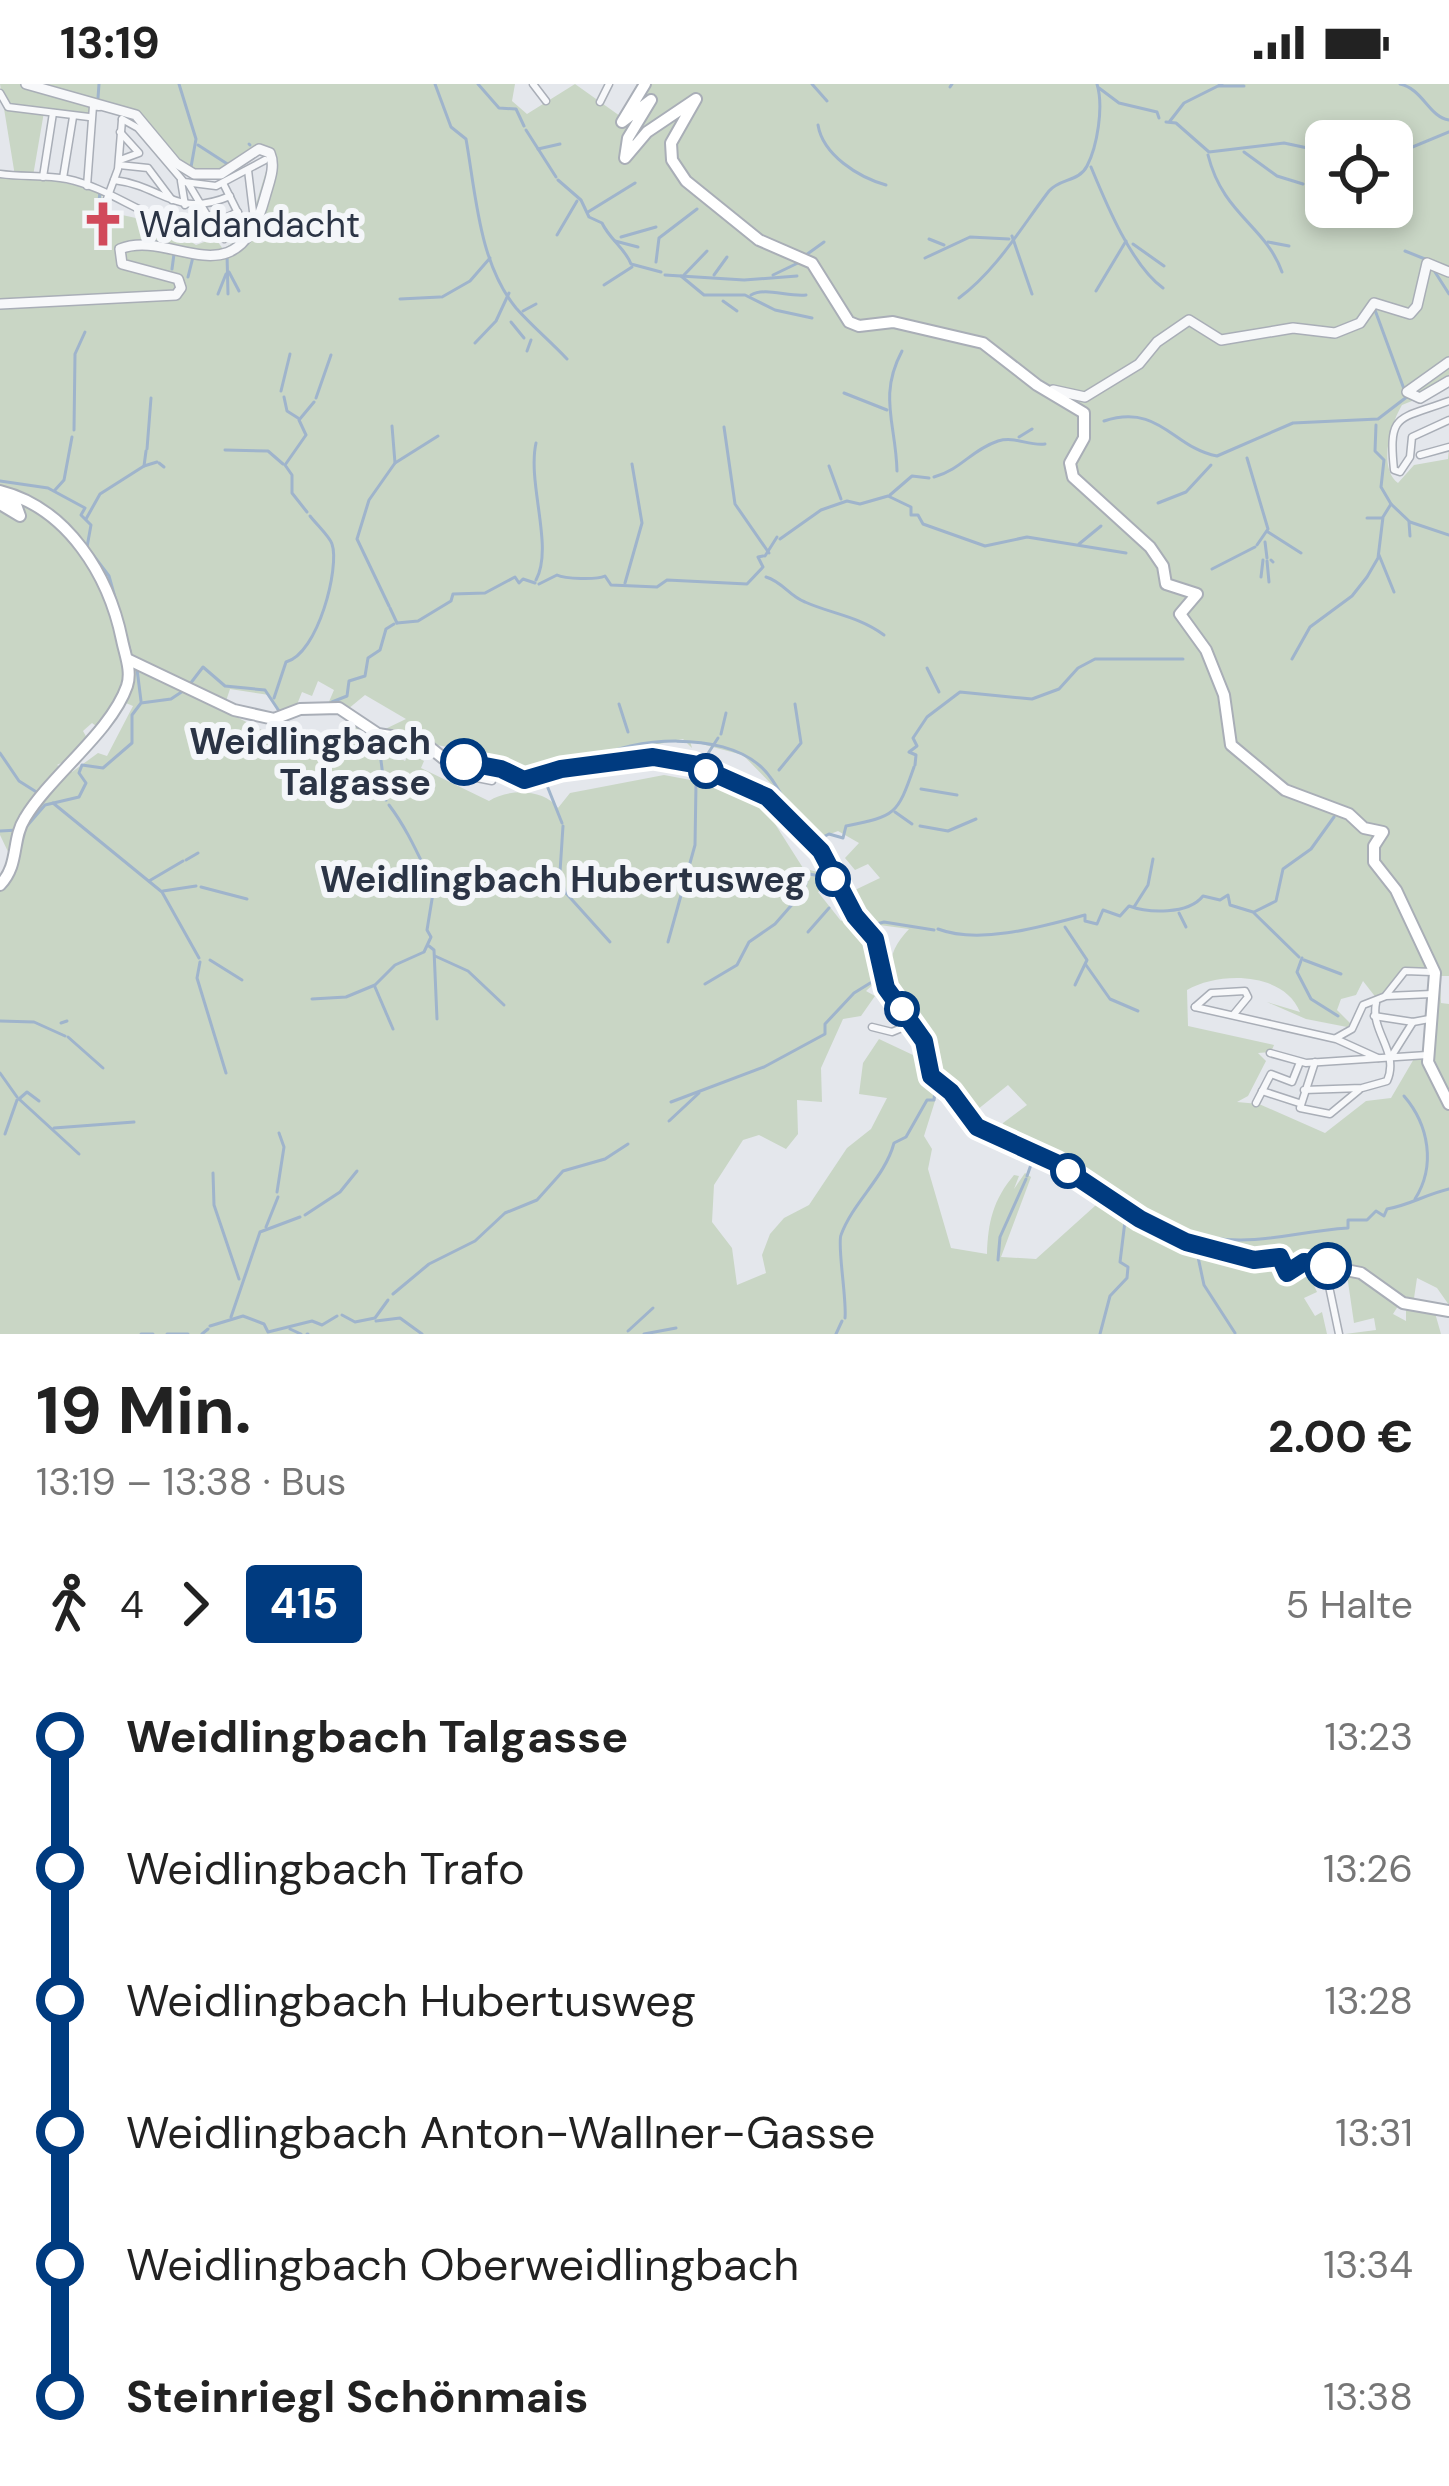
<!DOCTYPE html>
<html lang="de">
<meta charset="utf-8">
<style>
:root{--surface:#fff;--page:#f6f6f6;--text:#222;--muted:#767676}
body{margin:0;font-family:"DM Sans",sans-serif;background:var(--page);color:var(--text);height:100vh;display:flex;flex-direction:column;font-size:45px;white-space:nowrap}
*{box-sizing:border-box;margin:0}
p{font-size:39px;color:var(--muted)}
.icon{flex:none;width:66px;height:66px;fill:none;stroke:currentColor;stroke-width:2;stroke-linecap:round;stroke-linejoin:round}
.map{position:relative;height:1250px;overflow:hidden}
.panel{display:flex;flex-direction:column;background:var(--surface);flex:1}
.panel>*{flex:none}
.badge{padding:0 24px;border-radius:9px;font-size:42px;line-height:78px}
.buttons{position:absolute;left:1305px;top:36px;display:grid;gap:24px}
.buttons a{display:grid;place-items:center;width:108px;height:108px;border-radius:18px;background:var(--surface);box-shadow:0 6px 18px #0003;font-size:60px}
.map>.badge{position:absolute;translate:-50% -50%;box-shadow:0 0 0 6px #fff}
.legs{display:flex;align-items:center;gap:18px;height:132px;padding:0 36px;font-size:39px}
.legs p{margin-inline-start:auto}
.summary{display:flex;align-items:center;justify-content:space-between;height:204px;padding:0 36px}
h1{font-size:66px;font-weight:700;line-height:90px}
ul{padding:0 36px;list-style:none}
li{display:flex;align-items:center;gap:42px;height:132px;font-size:45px}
li i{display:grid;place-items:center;width:18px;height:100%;margin:0 15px;background:currentColor}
li i::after{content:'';width:30px;height:30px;margin:-15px;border:9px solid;border-radius:50%;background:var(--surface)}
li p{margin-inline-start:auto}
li:first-child i{background:linear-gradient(#0000 50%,currentColor 0)}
li:last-child i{background:linear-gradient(currentColor 50%,#0000 0)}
.status{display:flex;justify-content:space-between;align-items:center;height:84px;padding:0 60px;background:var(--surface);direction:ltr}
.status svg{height:33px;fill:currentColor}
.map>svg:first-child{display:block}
.green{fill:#c9d6c5;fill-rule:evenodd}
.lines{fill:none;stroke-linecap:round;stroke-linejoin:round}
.stream{stroke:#9fb4cc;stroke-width:3}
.minor-casing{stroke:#a9aeb7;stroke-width:9}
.tertiary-casing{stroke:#a9aeb7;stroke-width:12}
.secondary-casing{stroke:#a9aeb7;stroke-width:14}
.minor{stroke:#f7f8fa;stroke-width:6}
.tertiary{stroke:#f7f8fa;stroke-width:9}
.secondary{stroke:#fff;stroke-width:10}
.line-1-casing{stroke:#fff;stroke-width:27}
.line-1{stroke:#003b80;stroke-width:18}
.stop-1-dot{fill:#fff;stroke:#003b80;stroke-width:6}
.labels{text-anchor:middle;stroke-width:12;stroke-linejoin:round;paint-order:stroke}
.poi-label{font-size:36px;fill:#2b3445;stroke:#f4f6f9;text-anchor:start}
.stop-label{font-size:36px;font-weight:bold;fill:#2b3445;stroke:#f4f6f9;text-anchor:end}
</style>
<div class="status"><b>13:19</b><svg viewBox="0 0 49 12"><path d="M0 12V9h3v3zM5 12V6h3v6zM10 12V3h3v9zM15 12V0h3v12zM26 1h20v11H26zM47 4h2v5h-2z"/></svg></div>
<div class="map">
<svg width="1449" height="1250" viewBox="0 0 1449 1250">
<rect width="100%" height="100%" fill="#e4e7ec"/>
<path class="green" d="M0,0H515L512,17L527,30L575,0L620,32L637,0H1449V302L1402,321C1390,341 1378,384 1398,399L1414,381L1448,375L1449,365V892H1440L1441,919L1449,920V1221L1437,1204L1417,1194L1413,1221L1400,1219L1393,1230L1406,1237V1225L1435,1229L1441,1250H1345L1376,1246L1374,1234L1354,1239L1346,1184L1303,1178L1317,1208L1304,1214L1315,1232L1322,1228L1327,1250H0V798L13,778L0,751V91L15,92ZM94,23L135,33L191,94C223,98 234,87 257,69L270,74L247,150L223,165L215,154L196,161L163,140L104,127L101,107L33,92L44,28L90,34ZM1326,57H1392V123H1326ZM318,597L334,606L328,620L348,625L365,611L406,635L379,648L460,666L466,657L472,665L470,659L479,663L472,679L531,694L567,679L683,655L692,664L690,657L743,671L781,710L776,719L820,754L838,747L859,759L845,774L855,786L868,780L880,794L855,806L862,820L855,827L872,840L909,845C867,889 908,914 923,957C927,969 927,983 929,996L913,971L879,955L863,979L859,1010L887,1014L871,1045L847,1064L809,1121L784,1134L770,1150L762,1171L766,1189L737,1201L732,1164L712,1138L714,1101L743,1056L759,1051L786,1065L798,1050L797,1016L822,1018L821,984L843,935L861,932L875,912L866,907L882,892L872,853L863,859L851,847L852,830L841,837L818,808L832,797L828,791L803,784L770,732L761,707L702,686L696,697L664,691L570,709L558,724C544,705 509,704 489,717L421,684L424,677L409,669L405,677L389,668L382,652L353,639L341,649L340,663L317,664L316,652L303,654L281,640L279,655L223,626L230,605L269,611L280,632L296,623L302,608L312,612ZM121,617L133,622L107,672L98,669L72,688L57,681L75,672L88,656L83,647L92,639L99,644ZM1413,883L1433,888L1424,971L1415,973L1391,1014L1366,1017L1325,1049L1259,1020L1237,1018L1248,1012L1266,977L1258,969L1271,968L1274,961L1188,942L1187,906C1220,887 1284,888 1300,928L1267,918L1306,935L1347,943L1351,940L1337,926L1341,915L1356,911L1363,897L1377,915ZM941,998L966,1021L963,1036L980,1054L986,1052L972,1030L1008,1001L1027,1021L1003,1039L1000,1053L1106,1112L1036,1175L1001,1173L1031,1093L1025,1089L1014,1105L1019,1092L1014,1091C993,1116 988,1138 987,1170L951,1164L928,1085L932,1065L924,1052Z"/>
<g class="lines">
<g class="stream">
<polyline points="179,0 196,55 191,83"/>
<path d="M435,0L451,43L466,55C476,111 479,179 516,224C532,242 550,257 567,275"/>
<polyline points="478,0 499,24 516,25 524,42"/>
<polyline points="812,0 827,17"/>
<path d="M1400,0C1423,5 1429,33 1449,36"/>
<polyline points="1219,2 1244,2"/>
<polyline points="950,3 952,0"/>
<polyline points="1099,4 1119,19 1157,28 1159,34"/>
<polyline points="98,14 99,0"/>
<polyline points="1170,37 1184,19 1222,0"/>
<polyline points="1166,38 1176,39 1209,68 1284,59 1317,66"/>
<path d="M818,41C823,71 858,93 886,101"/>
<polyline points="526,46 556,93"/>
<polyline points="249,60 250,61"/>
<polyline points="198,61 229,81"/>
<polyline points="538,65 560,60"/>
<polyline points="1244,68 1277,92 1303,100"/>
<polyline points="1398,69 1449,48"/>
<path d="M1208,71C1223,131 1265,141 1282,188"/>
<path d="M1091,83C1105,117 1131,181 1163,204"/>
<path d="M558,96L581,116L589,133L602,139C610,156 625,164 631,180L661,188"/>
<polyline points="588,128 635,99"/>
<polyline points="97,135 100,108"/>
<polyline points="557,151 577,117"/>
<polyline points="1012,152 1032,210"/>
<polyline points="621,153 656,143"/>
<polyline points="929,155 944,161"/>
<polyline points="615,157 638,163"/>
<polyline points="1268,158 1289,162"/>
<polyline points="1133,160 1164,182"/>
<polyline points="1405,167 1425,175"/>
<polyline points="227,170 228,210"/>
<polyline points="806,171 824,158"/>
<polyline points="925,174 970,153 1009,155"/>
<polyline points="656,178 659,154 697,125"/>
<polyline points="172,185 174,170"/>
<polyline points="229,188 239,207"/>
<polyline points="1435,188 1449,210"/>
<polyline points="665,191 744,196 797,192"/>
<polyline points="684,191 707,167"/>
<polyline points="714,191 727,173"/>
<polyline points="773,191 800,178"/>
<polyline points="681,192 704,211 745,211 775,226 812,234"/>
<polyline points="188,193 193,173"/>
<polyline points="604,201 632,183"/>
<polyline points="1096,207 1126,157"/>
<polyline points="218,210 226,190"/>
<path d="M751,211C765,203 788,213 806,211"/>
<polyline points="442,213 470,197 490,174"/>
<path d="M959,214C997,186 1022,142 1049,107C1060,94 1079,98 1087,82C1097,63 1104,23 1097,0"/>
<polyline points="400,215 440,213"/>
<polyline points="723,217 737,227"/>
<polyline points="1375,226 1404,305"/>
<polyline points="523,227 536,220"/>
<polyline points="511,238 524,254"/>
<polyline points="475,259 496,237 509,209"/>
<polyline points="527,267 531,256"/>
<polyline points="281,307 290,270"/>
<polyline points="844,309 887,326"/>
<polyline points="284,313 287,327 298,334"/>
<polyline points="316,314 331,271"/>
<path d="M1104,337C1160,319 1173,364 1217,372L1293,339L1378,335L1408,312"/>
<polyline points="724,343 735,420 769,469"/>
<polyline points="74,346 75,270 85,248"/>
<polyline points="1019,353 1032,345"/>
<path d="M536,359C527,400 554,463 536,496"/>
<polyline points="147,365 151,314"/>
<polyline points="225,366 268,367 283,380"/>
<polyline points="1247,374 1268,445 1257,461"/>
<polyline points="159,379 164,383"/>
<polyline points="395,379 438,352"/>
<polyline points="144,382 157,378"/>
<polyline points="829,382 841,415"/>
<path d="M897,387C896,340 878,312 902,267"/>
<path d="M934,393C962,385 971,366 998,357C1015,352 1028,362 1045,360"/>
<polyline points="0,397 48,404 85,424 81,431 91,441 87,463 109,492 130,567"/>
<polyline points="55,406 64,396 72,353"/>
<polyline points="890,411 912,392 929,394"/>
<polyline points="1158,419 1186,408 1211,381"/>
<polyline points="1391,420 1410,438 1449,451"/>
<polyline points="307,428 292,409 292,391 285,381 306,351 299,336 314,318"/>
<polyline points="1367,434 1382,434"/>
<polyline points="86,435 100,410 144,382 146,367"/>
<polyline points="1409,438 1410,452"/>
<polyline points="1268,448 1301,469"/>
<polyline points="780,455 821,426 847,417 860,420 888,412 911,423 911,431 918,431 923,440 985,462 1027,453 1126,469"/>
<polyline points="1265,458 1267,474"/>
<polyline points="1079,460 1101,442"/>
<polyline points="1379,471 1394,508"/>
<polyline points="765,472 777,453"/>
<polyline points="1271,476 1273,478"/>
<polyline points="1267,477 1269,498"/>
<polyline points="1212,485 1255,463"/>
<path d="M766,493C783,498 789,512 805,518C832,530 858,532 884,551"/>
<polyline points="1261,493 1263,476"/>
<polyline points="625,499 642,439 632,380"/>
<path d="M539,500L557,491C565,495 597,496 605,492L611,501L657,503L667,496L747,500L763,483L758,473L763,472"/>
<polyline points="389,522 357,455 369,416 395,379 392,342"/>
<polyline points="390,524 397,539"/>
<polyline points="397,539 418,537 451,517 453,510 485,509 515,493 519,499 523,495 535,499"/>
<polyline points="1292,575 1310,543 1352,512 1367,493 1378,474 1383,433 1391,420 1381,403 1384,376 1375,367 1376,341"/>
<polyline points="927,584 939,608"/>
<polyline points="137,585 141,617"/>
<polyline points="190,600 203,583 225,602 265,606 279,627"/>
<path d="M274,614L286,578C318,570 340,483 332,460C330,453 317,441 310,432"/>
<polyline points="332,618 347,612 349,597 365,592 368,574 380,566 386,545 394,540"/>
<polyline points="619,620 628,648"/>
<path d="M282,636L298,651C319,649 342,656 356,637"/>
<polyline points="721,650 726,629"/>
<polyline points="378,653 386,716"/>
<polyline points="0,669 19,697 38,709"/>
<polyline points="707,671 718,654"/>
<path d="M592,676C634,652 721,648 759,681C775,694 784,719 797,735"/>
<polyline points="915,681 916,671 909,668 917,662 913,654 927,633 960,608 1032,615 1059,605 1078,584 1095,575 1183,575"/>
<polyline points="779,686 801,659 795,620"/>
<polyline points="544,694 562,739"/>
<polyline points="697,698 701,690"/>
<polyline points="921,705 957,711"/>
<polyline points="53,719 162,808 199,874"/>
<polyline points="895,728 912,740"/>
<polyline points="563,742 560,788 565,808 610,858"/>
<polyline points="804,742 822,760"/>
<polyline points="920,742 948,747 976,735"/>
<polyline points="26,743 45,721 79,713 86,699 79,689 82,681 103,684 132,659 132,631 141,619 171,615 183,607"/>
<polyline points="0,747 18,746"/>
<path d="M819,755L829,750L843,754L846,742C895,732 897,732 914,683"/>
<polyline points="186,776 198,769"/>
<polyline points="149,797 183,777"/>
<polyline points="201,803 247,815"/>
<polyline points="163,807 196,802"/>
<polyline points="851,813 858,816 856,828"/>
<polyline points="1134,823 1148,801 1153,775"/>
<polyline points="1254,828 1276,817 1283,785 1311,765 1334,733"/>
<polyline points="1179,829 1186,843"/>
<polyline points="873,841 884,838 934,846"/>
<polyline points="1065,843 1087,876 1075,901"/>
<path d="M938,845C980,861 1044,842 1085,831V837L1097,840L1103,826L1120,832L1129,822C1148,829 1188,831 1203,812L1220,816L1228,811L1230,821L1253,828L1299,873"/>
<polyline points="808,848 829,824"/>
<polyline points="668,858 695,761 696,700"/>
<polyline points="429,862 434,866 437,935"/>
<polyline points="435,872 468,887 504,921"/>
<polyline points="1302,874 1297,888 1311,915 1338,932"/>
<polyline points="210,876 242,896"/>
<polyline points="1304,876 1341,890"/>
<polyline points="200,878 197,894 226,989"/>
<polyline points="1086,881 1110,915 1138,927"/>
<polyline points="886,888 906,925"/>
<polyline points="705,900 737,881 749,858 775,840 803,808 809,790 827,793"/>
<polyline points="375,903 393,945"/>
<path d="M312,915L346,913L375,901L395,881L424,868L431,853L427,846L434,803C419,773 408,746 389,721"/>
<polyline points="0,937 34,938 65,952"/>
<polyline points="61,939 67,937"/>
<polyline points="68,953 103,984"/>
<polyline points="929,955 936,989 960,1013 969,1013 969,1023"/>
<polyline points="0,989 17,1013"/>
<path d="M1404,1012C1429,1041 1436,1082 1415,1115"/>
<polyline points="19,1015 79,1070"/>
<polyline points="19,1015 27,1008 39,1017"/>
<polyline points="671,1018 764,983 825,950 825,940 854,909 880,893"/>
<polyline points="669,1037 699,1009"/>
<polyline points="988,1041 1001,1051"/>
<polyline points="54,1044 134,1038"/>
<polyline points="5,1050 17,1016"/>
<polyline points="1073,1085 1099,1100"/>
<polyline points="213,1089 214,1121 239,1195"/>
<polyline points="1027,1092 1033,1075"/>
<polyline points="277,1108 284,1063 279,1049"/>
<polyline points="305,1131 340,1108 357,1087"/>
<polyline points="266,1143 278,1113"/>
<path d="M1170,1144C1248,1169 1283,1148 1348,1144V1136H1367L1376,1127L1384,1132L1387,1125C1410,1121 1424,1111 1449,1105"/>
<polyline points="1198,1173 1204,1201 1235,1249"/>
<polyline points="998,1176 1000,1153 1026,1095"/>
<polyline points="393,1210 429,1180 475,1157 505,1129 537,1116 563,1087 605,1075 628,1060"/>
<polyline points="342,1231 355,1238 375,1234 388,1216"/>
<polyline points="231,1233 260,1148 300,1133"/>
<path d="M845,1234C847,1216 837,1161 841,1151C853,1118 885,1093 894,1059L906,1053L927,1016H934L935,1005"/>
<polyline points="376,1237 400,1234 422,1250"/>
<polyline points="210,1242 243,1232 264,1240 268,1248 312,1237 322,1241 337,1232"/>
<polyline points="290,1245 301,1250"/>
<polyline points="628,1247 653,1224"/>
<polyline points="141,1250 153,1250"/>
<polyline points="167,1250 188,1250"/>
<polyline points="202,1250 208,1245"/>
<polyline points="307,1250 308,1250"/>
<polyline points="644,1250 676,1244"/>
<polyline points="836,1250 842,1237"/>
<polyline points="1100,1250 1110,1212 1127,1194 1128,1183 1120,1178 1126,1129"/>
</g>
<g class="minor-casing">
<g id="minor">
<polyline points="533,0 546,17"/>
<polyline points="0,9 8,23 89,33"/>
<polyline points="600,18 609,0"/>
<polyline points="122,35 138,44 184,98 216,102 265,76"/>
<polyline points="120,76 139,69 120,48"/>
<polyline points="119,81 148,84 172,116"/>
<polyline points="248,86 254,136"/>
<path d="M0,90C22,93 45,91 67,95C132,109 168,165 238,128"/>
<polyline points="43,93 53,29"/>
<polyline points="63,94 73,33"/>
<path d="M114,96C163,102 176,135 230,112"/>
<polyline points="181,97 185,121"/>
<polyline points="188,99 213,141"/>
<polyline points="223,99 248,149"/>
<polyline points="87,102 93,22 99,23"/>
<polyline points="105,120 118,85 122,36"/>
<polyline points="224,155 244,144"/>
<path d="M1449,317C1398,336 1388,328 1394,386L1400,388L1410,373L1412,353L1449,336"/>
<polyline points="1420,371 1449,363"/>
<polyline points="472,682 472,693 492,697"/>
<polyline points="1386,911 1405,887 1432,888"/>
<polyline points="1195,923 1336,955 1378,974"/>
<polyline points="1195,923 1211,909 1245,907 1248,913 1234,930"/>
<polyline points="1374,932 1413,938 1429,935"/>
<polyline points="872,943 892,948 909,941"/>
<polyline points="1336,954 1352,945 1363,921 1386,912 1432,910"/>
<polyline points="1270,969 1306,979 1427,971"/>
<polyline points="1391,973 1413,938"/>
<polyline points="1315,978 1300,1024 1330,1030 1359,1006"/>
<path d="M1304,1006L1362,1004L1387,997C1400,968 1370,948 1376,919"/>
<polyline points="1262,1007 1299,1019"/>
<polyline points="1256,1019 1271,990 1292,998 1300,978"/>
<polyline points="1325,1183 1339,1250"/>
</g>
</g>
<g class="tertiary-casing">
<g id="tertiary">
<path d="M0,220L176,211L181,204L178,195L122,180L120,165C172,144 237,219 265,113C269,98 276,83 270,69L259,65L221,90H194L176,79L136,31L26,0"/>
<polyline points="1449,278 1407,308 1420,314 1449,297"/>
<polyline points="1053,306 1085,313 1139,280 1157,258 1189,236 1221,256 1293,244 1335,249 1360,239 1374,219 1410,230 1417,222 1427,179 1449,188"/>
</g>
</g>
<g class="secondary-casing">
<g id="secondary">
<polyline points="645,0 622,38 651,16 628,54 625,74 647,48 696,15 671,59 672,76 686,97 759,156 812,179 849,238 859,242 893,238 983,259 1037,301 1084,329 1084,354 1070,379 1073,393 1150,463 1163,482 1166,500 1197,510 1180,530 1206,566 1224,611 1231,661 1285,706 1349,730 1364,744 1383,748 1374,762 1374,778 1396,806 1435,889 1428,978 1449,1020"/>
<path d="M0,407C68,424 109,492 122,556C125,571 132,587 127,602C111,648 51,691 25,734C11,756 20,780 0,801"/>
<polyline points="0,420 20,432 15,418 3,413"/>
<polyline points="127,575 234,626 274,635 300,625 339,624 378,650 422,657 443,674 501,685 519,696 561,685 656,674 693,680 766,712 820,765 854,831 874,853 886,904 923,955 929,989 976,1042 1054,1078 1140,1134 1186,1158 1254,1176 1280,1173 1286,1189 1305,1178 1361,1189 1403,1219 1449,1227"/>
</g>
</g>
<use href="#minor" class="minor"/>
<use href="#tertiary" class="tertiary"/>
<use href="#secondary" class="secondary"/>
</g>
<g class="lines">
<g class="line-1-casing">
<polyline id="line-1" points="464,678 501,685 524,696 561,685 653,673 693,680 767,713 821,767 855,832 875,855 886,904 924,957 931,992 951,1008 977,1043 1056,1079 1140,1135 1186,1158 1254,1176 1280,1173 1287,1189 1304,1178 1328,1182"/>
</g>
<use href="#line-1" class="line-1"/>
</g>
<defs>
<g id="church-bare" transform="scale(3.6)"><path d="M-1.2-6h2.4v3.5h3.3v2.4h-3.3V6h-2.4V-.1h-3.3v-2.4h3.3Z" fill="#d1495b" stroke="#f4f6f9" stroke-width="2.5" paint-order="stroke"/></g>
</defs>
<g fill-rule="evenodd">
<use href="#church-bare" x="103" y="140"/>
</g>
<g class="stop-1-dot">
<circle cx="464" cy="678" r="21"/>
<circle cx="706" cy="687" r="15"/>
<circle cx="833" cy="795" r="15"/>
<circle cx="902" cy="925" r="15"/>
<circle cx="1068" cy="1087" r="15"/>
<circle cx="1328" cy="1182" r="21"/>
</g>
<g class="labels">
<g class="poi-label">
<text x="139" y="153">Waldandacht</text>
</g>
<g class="stop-label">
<text x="431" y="670">Weidlingbach<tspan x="431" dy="41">Talgasse</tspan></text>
<text x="806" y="808">Weidlingbach Hubertusweg</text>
</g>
</g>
</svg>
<div class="buttons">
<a><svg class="icon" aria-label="locate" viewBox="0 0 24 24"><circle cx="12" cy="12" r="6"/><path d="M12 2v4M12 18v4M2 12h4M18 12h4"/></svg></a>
</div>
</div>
<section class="panel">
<div class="summary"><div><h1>19 Min.</h1><p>13:19 – 13:38 · Bus</p></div><b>2.00 €</b></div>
<div class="legs"><svg class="icon" aria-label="walk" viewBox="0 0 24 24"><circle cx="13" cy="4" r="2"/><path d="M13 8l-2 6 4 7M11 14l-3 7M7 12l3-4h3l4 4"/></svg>4<svg class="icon" aria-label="forward" viewBox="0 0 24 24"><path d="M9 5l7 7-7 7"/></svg><b class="badge" style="background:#003b80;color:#fff">415</b><p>5 Halte</p></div>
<ul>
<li><i style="color:#003b80"></i><b>Weidlingbach Talgasse</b><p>13:23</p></li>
<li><i style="color:#003b80"></i><span>Weidlingbach Trafo</span><p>13:26</p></li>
<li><i style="color:#003b80"></i><span>Weidlingbach Hubertusweg</span><p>13:28</p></li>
<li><i style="color:#003b80"></i><span>Weidlingbach Anton-Wallner-Gasse</span><p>13:31</p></li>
<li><i style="color:#003b80"></i><span>Weidlingbach Oberweidlingbach</span><p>13:34</p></li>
<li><i style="color:#003b80"></i><b>Steinriegl Schönmais</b><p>13:38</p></li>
</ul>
</section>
